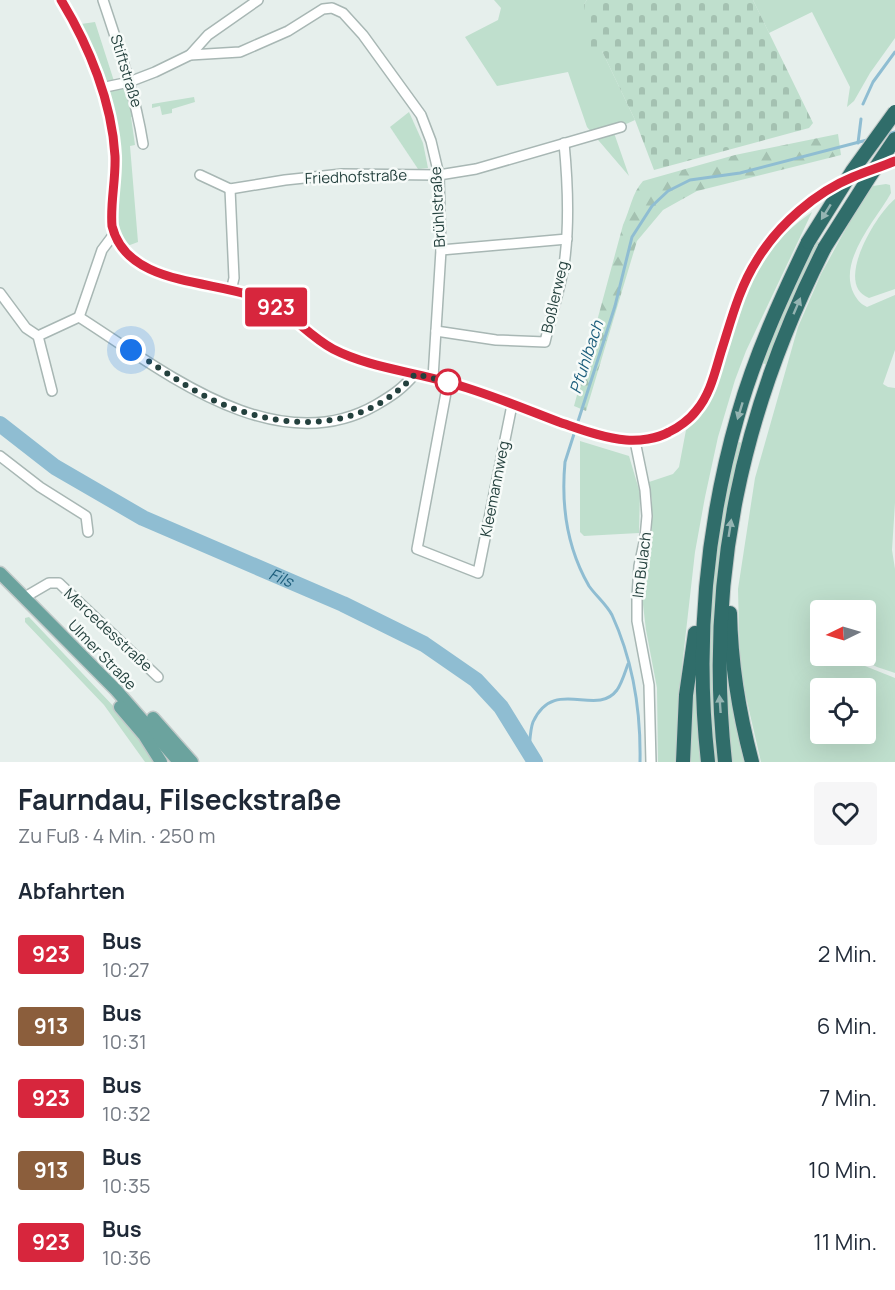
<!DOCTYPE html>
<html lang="de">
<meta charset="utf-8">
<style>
:root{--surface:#fff;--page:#f6f6f7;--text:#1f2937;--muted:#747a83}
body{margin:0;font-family:Manrope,sans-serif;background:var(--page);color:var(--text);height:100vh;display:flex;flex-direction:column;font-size:22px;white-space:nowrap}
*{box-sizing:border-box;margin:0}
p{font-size:20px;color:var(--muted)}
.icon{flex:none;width:33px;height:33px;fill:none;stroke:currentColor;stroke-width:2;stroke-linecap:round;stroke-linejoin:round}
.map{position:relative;height:762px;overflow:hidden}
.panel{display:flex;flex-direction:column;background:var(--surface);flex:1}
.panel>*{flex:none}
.badge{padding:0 12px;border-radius:4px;font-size:21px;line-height:39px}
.needle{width:39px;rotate:265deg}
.buttons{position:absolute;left:810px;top:600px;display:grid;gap:12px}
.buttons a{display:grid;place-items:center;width:66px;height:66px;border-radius:6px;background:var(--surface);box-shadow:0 6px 24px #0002;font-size:30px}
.you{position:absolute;width:30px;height:30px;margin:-15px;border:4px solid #fff;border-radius:50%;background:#1a73e8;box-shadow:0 0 0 9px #1a73e833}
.map>.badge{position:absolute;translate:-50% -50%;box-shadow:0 0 0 3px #fff}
h2{padding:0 18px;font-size:22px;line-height:54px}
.round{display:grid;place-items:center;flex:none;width:63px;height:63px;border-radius:6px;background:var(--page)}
.headline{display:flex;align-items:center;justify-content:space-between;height:102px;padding:0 18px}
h1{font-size:28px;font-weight:700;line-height:45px}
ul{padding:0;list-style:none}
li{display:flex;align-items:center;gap:18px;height:72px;padding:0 18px}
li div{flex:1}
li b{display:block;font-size:22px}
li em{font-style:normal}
li .badge{min-width:66px;font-weight:700;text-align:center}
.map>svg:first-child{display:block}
.green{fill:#bfdfcd;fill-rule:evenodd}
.forest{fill:url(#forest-firs)}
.cemetery{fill:url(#cemetery-stones)}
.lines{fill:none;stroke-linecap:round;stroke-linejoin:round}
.stream{stroke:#8fbdd2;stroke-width:3}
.river{stroke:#8fbdd2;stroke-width:16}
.minor-casing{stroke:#a8b7b4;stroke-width:12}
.major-casing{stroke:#c2cac9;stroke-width:15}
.highway-casing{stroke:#c2cac9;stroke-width:16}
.minor{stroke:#fff;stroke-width:9}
.major{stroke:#6ba39e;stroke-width:12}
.highway{stroke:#306d6a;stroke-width:14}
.highway-bridge-casing{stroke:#c2cac9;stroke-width:16;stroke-linecap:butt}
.highway-bridge{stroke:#306d6a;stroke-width:14}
.oneway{fill:#94b4b2}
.line-casing{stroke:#fff;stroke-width:14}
.line{stroke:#d7263d;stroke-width:9}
.walk{stroke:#24413e;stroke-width:6;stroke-dasharray:0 10.8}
.stop-dot{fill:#fff;stroke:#d7263d;stroke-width:3}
.labels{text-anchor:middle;stroke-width:5;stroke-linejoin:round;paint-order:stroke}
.street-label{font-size:15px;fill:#24413e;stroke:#f7fbf9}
.water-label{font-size:16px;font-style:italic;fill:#1e5f7d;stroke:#f7fbf9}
</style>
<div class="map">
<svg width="895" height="762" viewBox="0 0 895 762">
<defs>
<pattern id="forest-firs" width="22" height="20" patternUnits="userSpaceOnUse" patternTransform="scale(1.5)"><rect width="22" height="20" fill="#bfdfcd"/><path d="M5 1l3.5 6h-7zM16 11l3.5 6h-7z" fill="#a4c1b1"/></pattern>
<pattern id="cemetery-stones" width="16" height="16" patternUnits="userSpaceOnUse" patternTransform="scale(1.5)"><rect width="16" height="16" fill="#bfdfcd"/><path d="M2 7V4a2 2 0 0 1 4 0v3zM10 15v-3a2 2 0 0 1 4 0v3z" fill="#a4c1b1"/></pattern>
</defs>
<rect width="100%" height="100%" fill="#e6efec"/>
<g class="green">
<polygon points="494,0 587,0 584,4 602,51 635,120 613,130 629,176 587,127 568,72 497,86 465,37 498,20 501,8"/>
<polygon points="753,0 895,0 895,38 870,73 854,101 847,107 850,87 812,12 769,33"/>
<polygon points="95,22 113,78 115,84 108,85 95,51 81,24"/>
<polygon points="129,82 139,115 131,117 135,145 130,146 138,242 122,248 114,234 115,175 101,88"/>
<polygon points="194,97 195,102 172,109 172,113 162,115 160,106 152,108 152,104"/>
<polygon points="409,112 423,143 428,168 418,169 390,127"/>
<path d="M886,184L890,185L891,193C876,220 837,261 854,294C858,301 861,304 867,307L895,295V350L883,384L888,387L895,388V503L892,550L895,569V673L877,667L855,656H866V610H820V656H849L860,664L895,678V762H761L740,671L738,589L755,478L798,327L821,274L855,212L873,186ZM820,688H866V734H820Z"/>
<path d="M895,199V289L869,298C833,285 876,214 895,199Z"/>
<path d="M812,212L746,351L735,380L718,437L705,497L695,552L678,702L676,762H658L657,688L646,630L642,596L652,531V501L649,482L673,474L679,467L686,430L702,414L710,399C725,358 735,305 757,268C771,245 791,227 812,212Z"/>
<polygon points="816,241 820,243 788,308 766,364 761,363 784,305"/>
<polygon points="580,441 629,456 640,493 639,533 584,536 580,532"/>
<path d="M736,441L742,443C732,485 723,527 718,569C711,633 713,698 718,762H713C709,713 706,663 709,614C713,556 724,498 736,441Z"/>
<polygon points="29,617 117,710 155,762 145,762 104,705 25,622 25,618"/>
<polygon points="725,669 727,669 732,701 746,762 730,762"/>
<polygon points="694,678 696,678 701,762 690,762 689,734"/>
</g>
<path class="forest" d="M838,134L841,155L697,191L663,210L637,241L586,411L574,406L623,225C630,210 632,193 643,181L735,155Z"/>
<polygon class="cemetery" points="587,0 753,0 813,123 809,128 654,170 635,120 602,51 591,51 584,4"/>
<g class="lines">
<g class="stream">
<polyline points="863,104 873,82 895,52"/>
<polyline points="885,135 895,132"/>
<polyline points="858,143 861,119"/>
<path d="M529,750C530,741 530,730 533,722C554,676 596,718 617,690C622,683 625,672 628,664"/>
<path d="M640,762C641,711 633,661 612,615C606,604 596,596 589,586C567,548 561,505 565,462L615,306L632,237L652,206L668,191L690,180L740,173L867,140"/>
</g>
<path class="river" id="s1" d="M0,424L55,467L143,518L343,604L424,644L476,680L501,707L535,762"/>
<g class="minor-casing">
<g id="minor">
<path d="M61,0C89,46 112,102 115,156C116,180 110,203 112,226C128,289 217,279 264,300C290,311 308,336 333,349C368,367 409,371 447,382C485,392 522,408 559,422C580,429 603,438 626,440C640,441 657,439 669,432C678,428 690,419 696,411C710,395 715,372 721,352C731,321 739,288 756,260C777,225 816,192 853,177C867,171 881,166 895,161"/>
<path d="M103,0C119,48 135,94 143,144"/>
<polyline points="190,55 208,35 258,0"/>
<polyline points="101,88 129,82 155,72 190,55 240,52 288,31 323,9 332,8 343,13 363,35 421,115 431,141 439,175 441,250 433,378"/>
<polyline points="200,175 230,189 285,180 342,174 439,175 476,169 621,127"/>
<polyline points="230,189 234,278 231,291"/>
<polyline points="441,250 567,239"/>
<polyline points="0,293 26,328 38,336 52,391"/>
<path d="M79,317C161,369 275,463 376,405C393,395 402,389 415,374"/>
<polyline points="79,317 102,250 114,234"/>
<path d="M436,331L496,340L545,342C551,316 560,290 564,265C570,224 568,184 564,143"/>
<polyline points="38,336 79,317"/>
<polyline points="448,382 417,549 478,573 512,405"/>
<polyline points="635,441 645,490 647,516 645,538 639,566 637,597 637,621 649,685 651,762"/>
<polyline points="0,456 40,487 86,516 88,532"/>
<polyline points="25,597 49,583 59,583 158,677"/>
</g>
</g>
<g class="major-casing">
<g id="major">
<polyline points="0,573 116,690 179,762"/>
<polyline points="120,707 144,735 161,762"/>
<polyline points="153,718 192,762"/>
</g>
</g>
<g class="highway-casing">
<g id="highway">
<path d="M730,613C731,664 739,713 752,762"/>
<polyline points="683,762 686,695 695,633"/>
<path d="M708,762C695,646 706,527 738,415C755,355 781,298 808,242"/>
<path d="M725,762C705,579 742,410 825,247"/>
</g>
</g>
<use href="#minor" class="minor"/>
<use href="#major" class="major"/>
<use href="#highway" class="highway"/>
<g class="highway-bridge-casing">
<g id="highway-bridge">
<polyline points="808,242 853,170 895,112"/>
<polyline points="825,247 870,176 895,139"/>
</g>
</g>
<use href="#highway-bridge" class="highway-bridge"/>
</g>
<defs><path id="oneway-solid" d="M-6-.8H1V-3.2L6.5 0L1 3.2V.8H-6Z" transform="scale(1.5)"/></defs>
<g class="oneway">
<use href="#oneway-solid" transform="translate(826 212) rotate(122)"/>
<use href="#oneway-solid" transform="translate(797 306) rotate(-67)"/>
<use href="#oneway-solid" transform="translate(740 411) rotate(107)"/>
<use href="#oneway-solid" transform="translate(730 528) rotate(-81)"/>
<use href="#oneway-solid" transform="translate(720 704) rotate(-94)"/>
</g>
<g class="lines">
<g class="line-casing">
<path id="line" d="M61,0C89,46 112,102 115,156C116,180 110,203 112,226C127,288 217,279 264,300C290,311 308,336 333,349C368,367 409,371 447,382C485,392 522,408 559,422C580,429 603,438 626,440C639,441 657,439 669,432C678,428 690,419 696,411C710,395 715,372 721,352C731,321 739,288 757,260C778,225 816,192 853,177C867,171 881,167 895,161"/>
</g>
<use href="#line" class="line"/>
<path class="walk" d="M131,350C154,364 177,381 201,394C271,431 359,438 415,374L448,382"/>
</g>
<circle class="stop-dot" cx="448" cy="382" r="12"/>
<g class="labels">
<g class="street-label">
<text transform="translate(126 71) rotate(73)" y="5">Stiftstraße</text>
<text transform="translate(356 177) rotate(-2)" y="5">Friedhofstraße</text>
<text transform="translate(438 207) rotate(-93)" y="5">Brühlstraße</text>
<text transform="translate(555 297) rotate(-77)" y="5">Boßlerweg</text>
<text transform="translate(495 489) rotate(-79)" y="5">Kleemannweg</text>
<text transform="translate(642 565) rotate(-83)" y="5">Im Bulach</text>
<text transform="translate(108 630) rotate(43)" y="5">Mercedesstraße</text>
<text transform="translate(102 655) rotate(46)" y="5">Ulmer Straße</text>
</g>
<g class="water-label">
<text transform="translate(586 357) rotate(-72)" y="6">Pfuhlbach</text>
<text dy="6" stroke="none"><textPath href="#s1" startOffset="322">Fils</textPath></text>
</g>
</g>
</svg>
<div class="buttons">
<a><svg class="needle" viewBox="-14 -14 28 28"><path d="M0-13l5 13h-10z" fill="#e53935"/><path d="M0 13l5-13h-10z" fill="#747a83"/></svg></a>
<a><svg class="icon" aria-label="locate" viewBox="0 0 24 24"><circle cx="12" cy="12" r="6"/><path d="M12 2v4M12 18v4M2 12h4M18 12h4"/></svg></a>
</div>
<div class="you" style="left:131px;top:350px"></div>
<b class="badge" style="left:276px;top:307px;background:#d7263d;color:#fff">923</b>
</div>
<section class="panel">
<div class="headline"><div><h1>Faurndau, Filseckstraße</h1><p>Zu Fuß · 4 Min. · 250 m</p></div><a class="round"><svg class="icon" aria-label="heart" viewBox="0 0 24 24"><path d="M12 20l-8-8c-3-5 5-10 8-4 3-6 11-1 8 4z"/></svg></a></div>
<h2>Abfahrten</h2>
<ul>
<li><span class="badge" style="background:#d7263d;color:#fff">923</span><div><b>Bus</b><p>10:27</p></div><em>2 Min.</em></li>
<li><span class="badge" style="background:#8b5e3c;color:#fff">913</span><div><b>Bus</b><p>10:31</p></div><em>6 Min.</em></li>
<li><span class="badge" style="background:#d7263d;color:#fff">923</span><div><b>Bus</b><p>10:32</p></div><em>7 Min.</em></li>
<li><span class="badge" style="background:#8b5e3c;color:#fff">913</span><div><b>Bus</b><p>10:35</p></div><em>10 Min.</em></li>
<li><span class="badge" style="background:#d7263d;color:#fff">923</span><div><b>Bus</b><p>10:36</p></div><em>11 Min.</em></li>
</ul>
</section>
